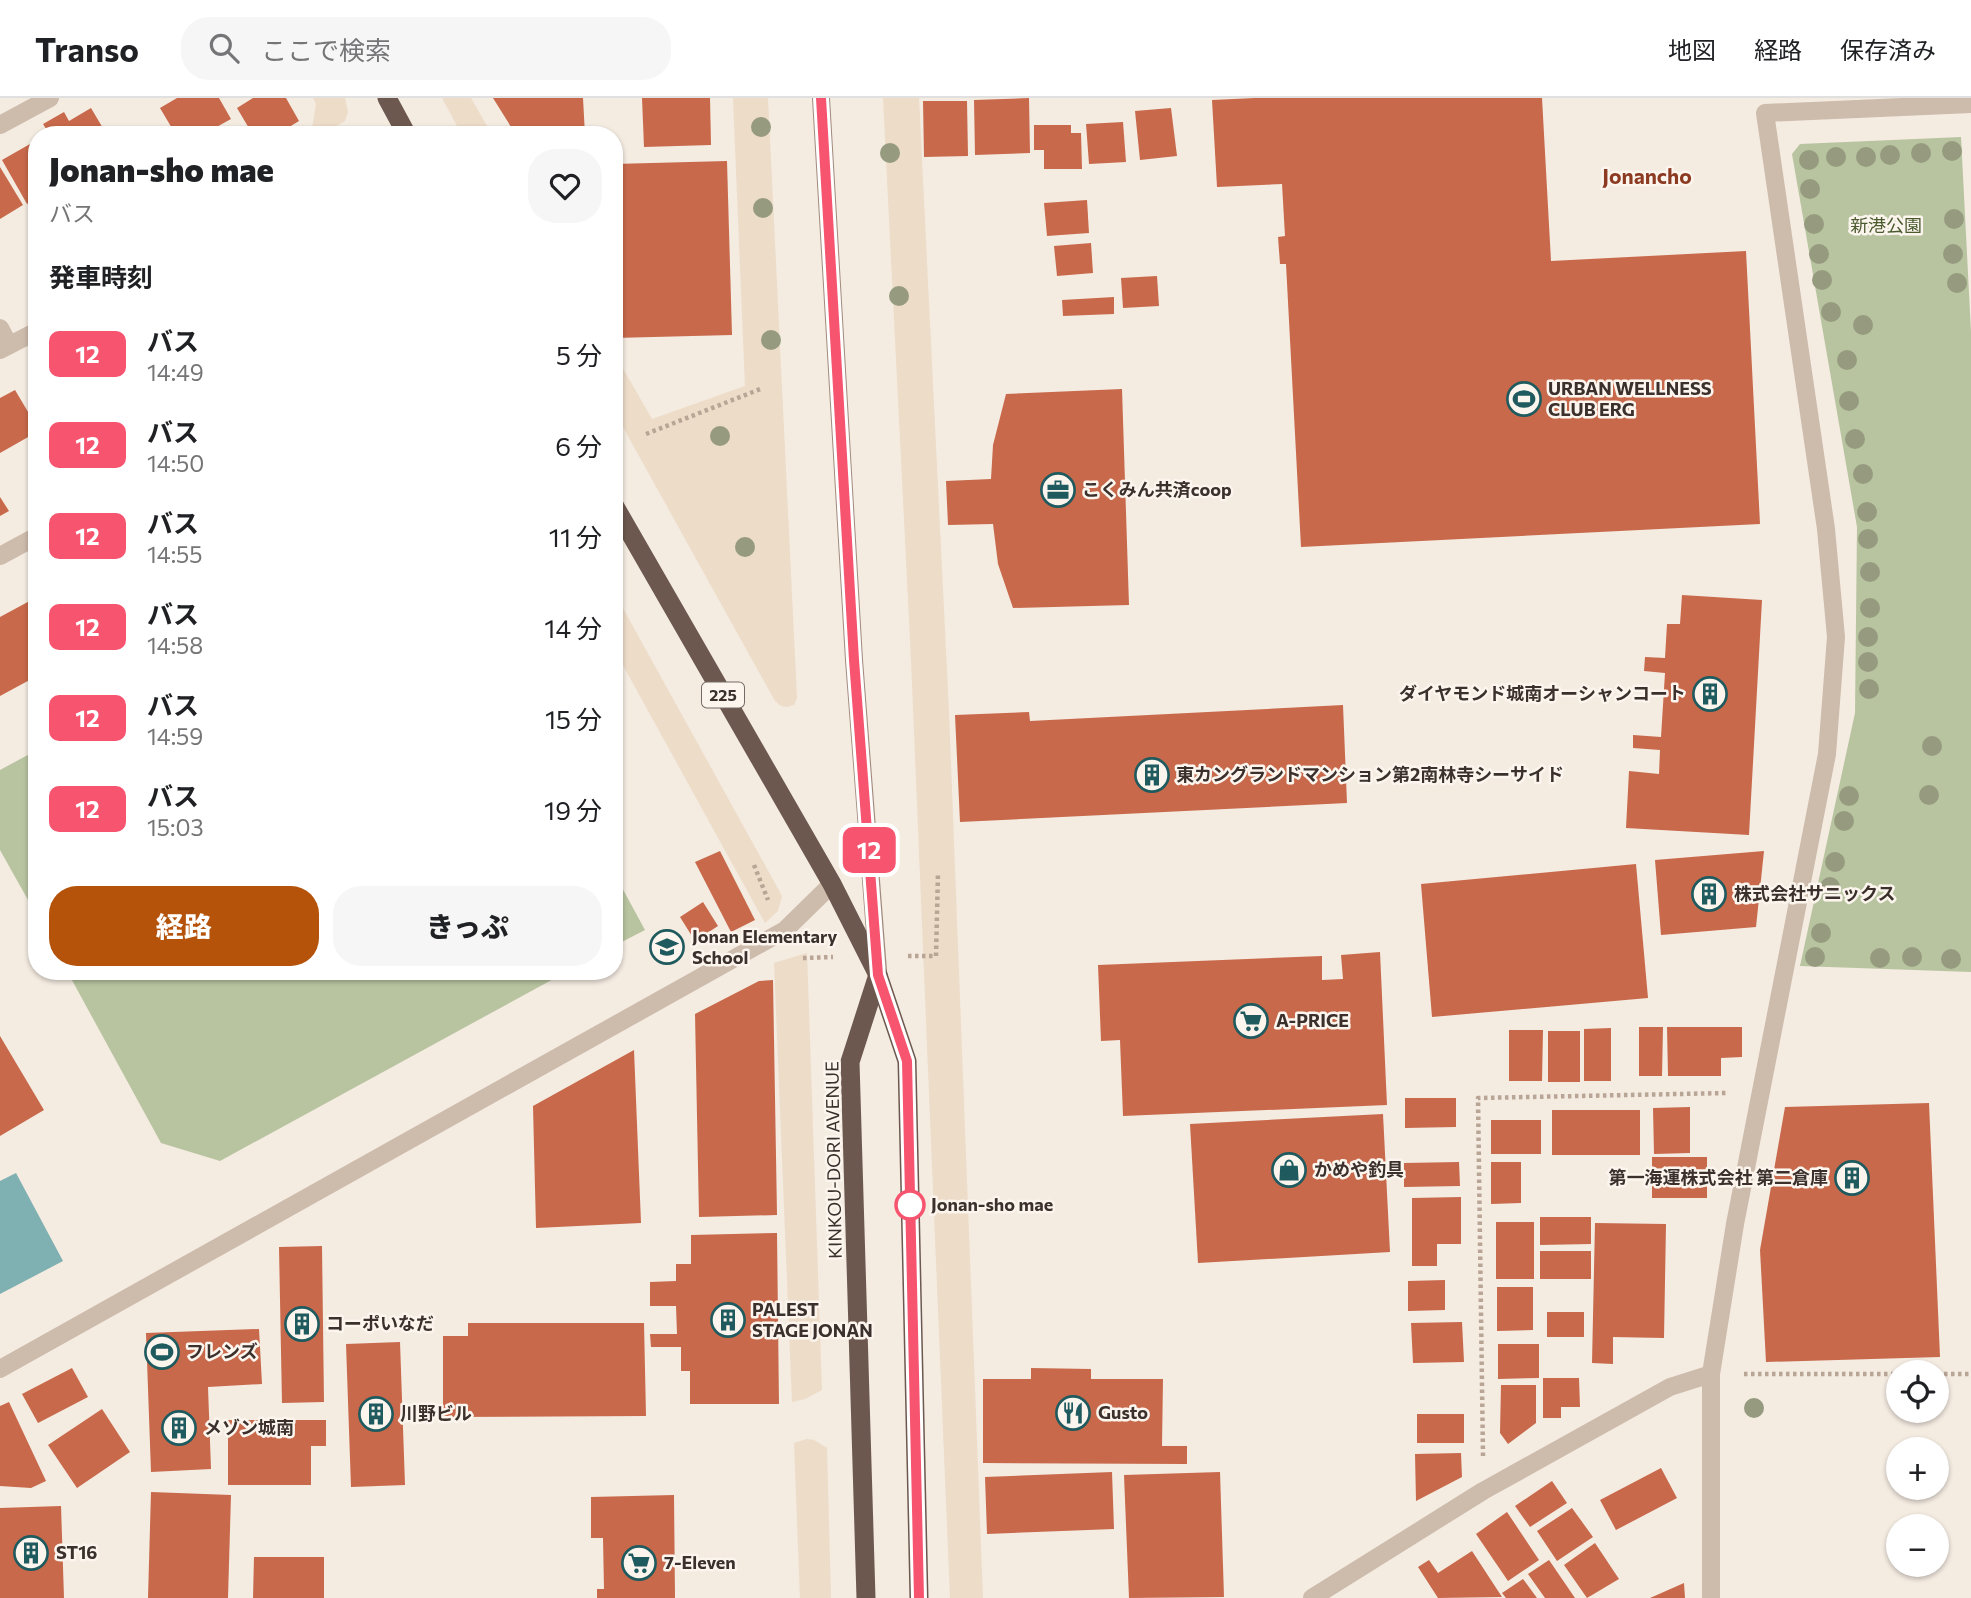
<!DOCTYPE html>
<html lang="ja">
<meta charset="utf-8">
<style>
:root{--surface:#fff;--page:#f6f6f6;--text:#202124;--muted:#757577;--line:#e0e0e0;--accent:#b45309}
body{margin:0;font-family:Commissioner,"Noto Sans JP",sans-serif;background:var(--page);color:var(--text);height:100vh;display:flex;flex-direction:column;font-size:26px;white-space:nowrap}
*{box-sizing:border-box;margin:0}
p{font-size:23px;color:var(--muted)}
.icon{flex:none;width:38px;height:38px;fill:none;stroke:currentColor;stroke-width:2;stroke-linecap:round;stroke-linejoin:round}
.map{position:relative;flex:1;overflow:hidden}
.details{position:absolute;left:28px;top:28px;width:595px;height:854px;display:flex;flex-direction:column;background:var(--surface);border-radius:28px;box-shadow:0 2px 5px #0004}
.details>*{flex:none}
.badge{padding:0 14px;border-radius:10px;font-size:24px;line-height:46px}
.tools{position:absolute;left:1886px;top:1262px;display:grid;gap:14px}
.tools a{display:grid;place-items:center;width:63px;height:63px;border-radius:50%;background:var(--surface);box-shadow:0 2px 5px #0004;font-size:35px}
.map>.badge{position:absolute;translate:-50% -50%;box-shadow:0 0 0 4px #fff}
h2{padding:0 21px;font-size:26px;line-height:63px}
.round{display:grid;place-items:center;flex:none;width:74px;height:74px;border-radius:28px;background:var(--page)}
.headline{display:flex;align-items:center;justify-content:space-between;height:119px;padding:0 21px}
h1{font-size:33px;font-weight:800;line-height:52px}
.primary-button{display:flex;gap:14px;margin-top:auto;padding:14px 21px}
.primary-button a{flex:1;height:80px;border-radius:28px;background:var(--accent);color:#fff;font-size:28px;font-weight:800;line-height:80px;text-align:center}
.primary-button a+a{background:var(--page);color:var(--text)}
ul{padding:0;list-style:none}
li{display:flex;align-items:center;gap:21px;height:91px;padding:0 21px}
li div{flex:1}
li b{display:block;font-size:26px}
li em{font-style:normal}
li .badge{min-width:77px;font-weight:700;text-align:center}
header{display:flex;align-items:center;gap:42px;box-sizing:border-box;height:98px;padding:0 35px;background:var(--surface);border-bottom:2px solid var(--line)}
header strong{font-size:33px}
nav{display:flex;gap:38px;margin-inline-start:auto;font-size:24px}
.search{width:490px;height:63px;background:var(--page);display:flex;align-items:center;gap:18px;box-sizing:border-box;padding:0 24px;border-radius:28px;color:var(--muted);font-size:26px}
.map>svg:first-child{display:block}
.green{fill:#b8c4a0}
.plaza{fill:#ecdcc8}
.water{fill:#7fb0b2}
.building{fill:#c8694b}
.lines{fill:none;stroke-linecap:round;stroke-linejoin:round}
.path{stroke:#b9a596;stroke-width:4.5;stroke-dasharray:3.5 3.5;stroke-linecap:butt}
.minor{stroke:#cdbbac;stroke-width:18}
.tertiary{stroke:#cdbbac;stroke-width:18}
.secondary{stroke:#a18a7d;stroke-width:18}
.trunk{stroke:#6c584f;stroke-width:19}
.tree{fill:#969b7f}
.line-casing{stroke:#fff;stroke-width:16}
.line{stroke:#f7546f;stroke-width:10}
.stop-dot{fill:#fff;stroke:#f7546f;stroke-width:3.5}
.labels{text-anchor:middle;stroke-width:5;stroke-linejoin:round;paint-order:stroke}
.shield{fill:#fbf5ee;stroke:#756b66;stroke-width:2}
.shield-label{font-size:16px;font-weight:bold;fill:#3b302b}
.park-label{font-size:18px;fill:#4a5a2e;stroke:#fbf5ee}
.poi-label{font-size:18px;font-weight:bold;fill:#3b302b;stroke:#fbf5ee;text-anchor:start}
.street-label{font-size:18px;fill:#3b302b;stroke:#fbf5ee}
.stop-label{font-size:18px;font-weight:bold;fill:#3b302b;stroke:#fbf5ee;text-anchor:start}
.quarter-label{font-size:21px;font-weight:bold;fill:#8c3b22;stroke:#fbf5ee}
</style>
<header>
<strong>Transo</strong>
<div class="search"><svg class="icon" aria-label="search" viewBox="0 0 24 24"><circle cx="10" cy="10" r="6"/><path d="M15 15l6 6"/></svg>ここで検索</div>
<nav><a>地図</a><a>経路</a><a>保存済み</a></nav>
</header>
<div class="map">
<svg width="1971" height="1500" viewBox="0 0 1971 1500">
<rect width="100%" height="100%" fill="#f4ebe1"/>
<g class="green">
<polygon points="1961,39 1971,234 1971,874 1800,868 1855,615 1857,429 1792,56 1800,46"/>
<polygon points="37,652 37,818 0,752 0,672"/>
<polygon points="614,775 645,832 614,848"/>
<polygon points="67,873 568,873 220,1063 161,1045"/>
</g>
<g class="plaza">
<polygon points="313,0 345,0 348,14 345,23 322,37 311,37 316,6"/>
<polygon points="442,0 471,0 492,37 462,37"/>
<polygon points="733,0 768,0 797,600 794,607 787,609 781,608 775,603 614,313 614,255 652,321 745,288"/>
<polygon points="883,0 919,0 949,614 983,1500 950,1500 911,562"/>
<polygon points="614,494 782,798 778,813 765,825 614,551"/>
<polygon points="807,855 822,1292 805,1301 792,1304 774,865"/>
<polygon points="807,1341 814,1342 827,1350 831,1500 800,1500 794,1345"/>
</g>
<polygon class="water" points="16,1075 63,1163 0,1196 0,1083"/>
<g class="building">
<polygon points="177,0 219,0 231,21 202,37 176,37 160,10"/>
<polygon points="253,0 286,0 299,23 276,37 253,37 237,10"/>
<polygon points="493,0 583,0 585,37 516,37"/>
<polygon points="642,0 710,0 711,47 644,49"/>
<polygon points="1029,0 1030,55 975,57 974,2"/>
<polygon points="1255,0 1542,0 1551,163 1746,153 1760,426 1301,449 1286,166 1280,166 1278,139 1285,138 1282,86 1217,89 1212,2"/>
<polygon points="923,3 967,3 968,58 924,59"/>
<polygon points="91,10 107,37 50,37 43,26 64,14 69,23"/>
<polygon points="1171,10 1177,58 1140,62 1135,13"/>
<polygon points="1123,24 1126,64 1089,66 1086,26"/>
<polygon points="1034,27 1071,27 1071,35 1081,35 1082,71 1044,71 1044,52 1034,52"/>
<polygon points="37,42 37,100 27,106 2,62"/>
<polygon points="727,63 732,237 614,240 614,66"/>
<polygon points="0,69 23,107 0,121"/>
<polygon points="1087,102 1089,135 1047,138 1044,105"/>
<polygon points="1091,145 1093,175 1057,178 1054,148"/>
<polygon points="1157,178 1159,208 1123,210 1121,180"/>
<polygon points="1114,199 1114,216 1063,218 1062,202"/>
<polygon points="1122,291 1129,507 1013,510 998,466 993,426 948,427 946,383 991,381 993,347 1006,296"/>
<polygon points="15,292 37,329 37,334 0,355 0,300"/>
<polygon points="0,399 9,413 0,418"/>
<polygon points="1682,497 1762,502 1749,737 1626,730 1629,673 1659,676 1660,652 1633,650 1633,637 1661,639 1665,575 1644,573 1645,559 1665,560 1667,526 1680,526"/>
<polygon points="37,499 37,578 0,598 0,519"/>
<polygon points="1343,607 1347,705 960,724 955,617 1029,614 1030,623"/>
<polygon points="720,753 755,822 731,834 695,764"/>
<polygon points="1764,753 1756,829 1661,837 1655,762"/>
<polygon points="1636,766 1648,900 1432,919 1421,786"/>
<polygon points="703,804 718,828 695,843 680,819"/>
<polygon points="1380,854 1387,1007 1123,1018 1120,942 1101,943 1098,867 1322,858 1322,882 1343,881 1341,857"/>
<polygon points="773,882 777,1117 699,1119 695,916 759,883"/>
<polygon points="1639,929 1663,929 1662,978 1639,978"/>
<polygon points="1667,929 1742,929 1742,959 1721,960 1721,978 1668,978"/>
<polygon points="1611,930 1611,983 1584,983 1584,931"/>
<polygon points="1509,932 1543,932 1542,983 1509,983"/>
<rect x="1548" y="933" width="32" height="51"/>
<polygon points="0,938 44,1012 0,1038"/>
<polygon points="634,952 641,1125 536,1130 533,1008"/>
<polygon points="1405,1000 1456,1000 1456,1029 1405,1030"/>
<polygon points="1929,1005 1940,1259 1766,1264 1760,1152 1785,1009"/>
<polygon points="1690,1009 1690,1055 1654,1056 1653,1010"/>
<rect x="1552" y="1012" width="88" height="45"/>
<polygon points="1383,1016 1390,1154 1198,1165 1190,1026"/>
<rect x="1491" y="1022" width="50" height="34"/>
<rect x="1652" y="1059" width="55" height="41"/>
<polygon points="1459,1064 1460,1088 1404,1089 1404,1065"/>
<polygon points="1491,1064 1521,1064 1521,1105 1491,1106"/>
<polygon points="1461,1099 1461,1146 1437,1146 1437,1168 1412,1168 1412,1100"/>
<polygon points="1540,1119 1591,1119 1591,1146 1540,1147"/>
<rect x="1496" y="1124" width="38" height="57"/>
<polygon points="1595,1125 1666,1126 1664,1240 1613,1239 1613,1266 1592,1265"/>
<polygon points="777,1135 779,1306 690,1306 690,1273 681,1273 681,1249 651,1249 650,1236 677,1236 676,1208 650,1208 650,1184 676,1183 676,1166 691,1166 691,1137"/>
<polygon points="322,1148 324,1304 282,1305 279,1149"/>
<rect x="1540" y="1153" width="51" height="28"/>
<polygon points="1445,1182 1445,1212 1408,1213 1408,1183"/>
<polygon points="1497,1189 1533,1189 1533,1232 1497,1233"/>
<rect x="1547" y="1214" width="37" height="25"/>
<polygon points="1462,1224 1464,1264 1413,1265 1411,1225"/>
<polygon points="468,1225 644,1225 646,1318 443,1319 443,1238 468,1238"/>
<polygon points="259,1231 262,1286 208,1289 211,1371 151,1374 146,1235"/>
<polygon points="400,1244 405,1387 351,1389 346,1246"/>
<polygon points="1498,1246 1539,1246 1539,1280 1498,1281"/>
<polygon points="72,1270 88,1299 38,1325 22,1296"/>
<polygon points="1031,1270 1091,1271 1091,1281 1163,1281 1162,1348 1187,1348 1187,1366 983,1365 983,1281 1031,1281"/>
<polygon points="1543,1280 1579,1280 1580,1309 1561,1309 1561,1320 1543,1320"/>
<polygon points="1501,1287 1536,1287 1536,1325 1508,1346 1500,1335"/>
<polygon points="9,1304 46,1383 31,1390 0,1388 0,1308"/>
<polygon points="102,1311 130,1354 77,1390 48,1347"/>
<rect x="1417" y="1316" width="47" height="29"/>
<polygon points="228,1322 326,1322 326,1348 311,1348 311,1387 228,1387"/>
<polygon points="1461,1355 1462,1379 1416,1403 1415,1356"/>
<polygon points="1661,1370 1677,1400 1616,1432 1600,1402"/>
<polygon points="1112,1374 1114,1431 987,1436 985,1379"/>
<polygon points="1220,1374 1224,1499 1129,1500 1124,1377"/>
<polygon points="1552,1383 1567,1405 1530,1429 1515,1408"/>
<polygon points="151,1394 231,1397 228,1500 148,1500"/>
<polygon points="674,1397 675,1500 597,1500 597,1491 604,1491 603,1440 591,1440 591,1399"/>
<polygon points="61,1408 64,1500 0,1500 0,1410"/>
<polygon points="1572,1410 1593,1439 1557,1463 1537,1433"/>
<polygon points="1507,1414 1539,1462 1508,1483 1476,1436"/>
<polygon points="1595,1445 1619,1481 1587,1500 1564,1467"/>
<polygon points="1472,1453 1502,1499 1438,1500 1418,1469 1429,1462 1438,1475"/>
<polygon points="254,1459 324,1459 324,1500 253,1500"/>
<polygon points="1549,1462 1575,1500 1545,1500 1528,1476"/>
<polygon points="1523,1481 1537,1500 1506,1500 1502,1495"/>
<polygon points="1684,1485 1685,1500 1650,1500"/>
</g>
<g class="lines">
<g class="path">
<polyline points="646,336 763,290"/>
<polyline points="754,767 768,802"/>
<polyline points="908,858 936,858 938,774"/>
<polyline points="803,860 833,859"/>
<polyline points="1744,1276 1899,1276"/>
<polyline points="1937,1276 1971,1276"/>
<polyline points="1483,1358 1478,1000 1728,995"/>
</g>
<g class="minor">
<polyline points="0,27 50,0"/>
<polyline points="0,230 9,247"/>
<polyline points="0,458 37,438"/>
<polyline points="0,1271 785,832 832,786"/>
<polyline points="1312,1500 1483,1393 1670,1289 1711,1276"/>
<polyline points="1711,1500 1711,1276 1735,1126 1827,656 1836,539 1826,431 1765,15 1971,6"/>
</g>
<polyline class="tertiary" points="0,252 37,233"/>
<polyline class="secondary" points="821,0 854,562 878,873"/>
<g class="trunk">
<polyline points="387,0 407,37"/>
<polyline points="614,407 832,786 878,877 907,963 919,1500"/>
<polyline points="866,1500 850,964 878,877"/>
</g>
</g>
<g class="tree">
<circle cx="761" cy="29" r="10"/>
<circle cx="1952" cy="53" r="10"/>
<circle cx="890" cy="55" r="10"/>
<circle cx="1921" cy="55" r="10"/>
<circle cx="1890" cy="57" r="10"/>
<circle cx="1836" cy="59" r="10"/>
<circle cx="1866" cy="59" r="10"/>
<circle cx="1809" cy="62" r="10"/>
<circle cx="1810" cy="91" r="10"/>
<circle cx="763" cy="110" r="10"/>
<circle cx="1954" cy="121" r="10"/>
<circle cx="1814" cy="126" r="10"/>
<circle cx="1819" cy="156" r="10"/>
<circle cx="1953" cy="156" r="10"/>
<circle cx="1822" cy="182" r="10"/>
<circle cx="1957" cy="185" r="10"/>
<circle cx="899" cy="198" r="10"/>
<circle cx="1831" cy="214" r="10"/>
<circle cx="1863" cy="227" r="10"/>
<circle cx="771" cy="242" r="10"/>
<circle cx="1847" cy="262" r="10"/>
<circle cx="1849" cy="303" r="10"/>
<circle cx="720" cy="338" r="10"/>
<circle cx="1855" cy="341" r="10"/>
<circle cx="1863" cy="376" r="10"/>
<circle cx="1867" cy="414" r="10"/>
<circle cx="1868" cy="441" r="10"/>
<circle cx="745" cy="449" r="10"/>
<circle cx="1870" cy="474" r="10"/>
<circle cx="1870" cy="510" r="10"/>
<circle cx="1868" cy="539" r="10"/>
<circle cx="1868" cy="564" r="10"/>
<circle cx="1869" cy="591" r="10"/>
<circle cx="1932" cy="648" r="10"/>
<circle cx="1929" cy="697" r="10"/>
<circle cx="1849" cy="698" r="10"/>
<circle cx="1844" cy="723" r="10"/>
<circle cx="1835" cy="764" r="10"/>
<circle cx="1830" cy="789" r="10"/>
<circle cx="1821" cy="835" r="10"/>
<circle cx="1815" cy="859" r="10"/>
<circle cx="1912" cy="859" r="10"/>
<circle cx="1880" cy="860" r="10"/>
<circle cx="1951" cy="861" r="10"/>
<circle cx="1754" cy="1310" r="10"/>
</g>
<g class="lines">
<g class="line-casing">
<polyline id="line" points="821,0 854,562 878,877 907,963 919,1500"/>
</g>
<use href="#line" class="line"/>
</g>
<defs>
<g id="stadium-ring" transform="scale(1.75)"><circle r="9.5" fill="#fbf5ee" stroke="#1f5a5e" stroke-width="1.5"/><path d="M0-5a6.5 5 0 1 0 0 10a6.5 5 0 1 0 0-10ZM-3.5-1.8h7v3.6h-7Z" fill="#1f5a5e"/></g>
<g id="office-ring" transform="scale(1.75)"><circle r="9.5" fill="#fbf5ee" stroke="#1f5a5e" stroke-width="1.5"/><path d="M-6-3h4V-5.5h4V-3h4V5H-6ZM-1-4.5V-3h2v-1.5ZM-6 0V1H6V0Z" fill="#1f5a5e"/></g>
<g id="building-ring" transform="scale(1.75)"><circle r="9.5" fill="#fbf5ee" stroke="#1f5a5e" stroke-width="1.5"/><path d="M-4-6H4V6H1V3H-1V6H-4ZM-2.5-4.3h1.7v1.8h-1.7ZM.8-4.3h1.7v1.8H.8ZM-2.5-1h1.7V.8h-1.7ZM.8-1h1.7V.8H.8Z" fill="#1f5a5e"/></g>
<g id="school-ring" transform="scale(1.75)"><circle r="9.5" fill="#fbf5ee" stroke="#1f5a5e" stroke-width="1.5"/><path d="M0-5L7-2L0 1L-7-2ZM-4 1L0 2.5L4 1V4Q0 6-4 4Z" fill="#1f5a5e"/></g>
<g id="supermarket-ring" transform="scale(1.75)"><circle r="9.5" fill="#fbf5ee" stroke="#1f5a5e" stroke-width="1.5"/><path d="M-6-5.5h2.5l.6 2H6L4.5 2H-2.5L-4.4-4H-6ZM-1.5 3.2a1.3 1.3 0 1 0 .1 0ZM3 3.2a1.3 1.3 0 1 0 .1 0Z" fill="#1f5a5e"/></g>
<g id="shop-ring" transform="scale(1.75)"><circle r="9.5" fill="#fbf5ee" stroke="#1f5a5e" stroke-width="1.5"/><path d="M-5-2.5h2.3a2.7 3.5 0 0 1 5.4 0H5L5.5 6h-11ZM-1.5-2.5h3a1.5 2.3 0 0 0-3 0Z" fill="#1f5a5e"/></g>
<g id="restaurant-ring" transform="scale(1.75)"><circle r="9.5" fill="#fbf5ee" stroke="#1f5a5e" stroke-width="1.5"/><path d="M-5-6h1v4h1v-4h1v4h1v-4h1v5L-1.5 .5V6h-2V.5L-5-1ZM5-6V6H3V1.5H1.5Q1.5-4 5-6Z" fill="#1f5a5e"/></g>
</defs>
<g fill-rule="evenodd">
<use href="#stadium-ring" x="1524" y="301"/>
<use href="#office-ring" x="1058" y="392"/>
<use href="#building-ring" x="1710" y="596"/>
<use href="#building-ring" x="1152" y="677"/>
<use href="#building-ring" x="1709" y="796"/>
<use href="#school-ring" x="667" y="849"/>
<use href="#supermarket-ring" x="1251" y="923"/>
<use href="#shop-ring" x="1289" y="1072"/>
<use href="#building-ring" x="1852" y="1080"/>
<use href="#building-ring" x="728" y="1222"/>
<use href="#building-ring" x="302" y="1226"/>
<use href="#stadium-ring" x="162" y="1254"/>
<use href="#restaurant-ring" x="1073" y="1315"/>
<use href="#building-ring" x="376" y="1316"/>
<use href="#building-ring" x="179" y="1330"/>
<use href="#building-ring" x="31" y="1455"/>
<use href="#supermarket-ring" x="639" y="1465"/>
</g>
<circle class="stop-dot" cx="910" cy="1107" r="14"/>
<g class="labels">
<rect class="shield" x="702" y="584.5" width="42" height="25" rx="5"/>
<g class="shield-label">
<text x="723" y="603">225</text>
</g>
<g class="park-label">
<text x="1886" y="134">新港公園</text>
</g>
<g class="poi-label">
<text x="1548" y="297">URBAN WELLNESS<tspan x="1548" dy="21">CLUB ERG</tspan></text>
<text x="1082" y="398">こくみん共済coop</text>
<text x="1686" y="602" text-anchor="end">ダイヤモンド城南オーシャンコート</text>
<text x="1176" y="683">東カングランドマンション第2南林寺シーサイド</text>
<text x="1734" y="802">株式会社サニックス</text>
<text x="692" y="845">Jonan Elementary<tspan x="692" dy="21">School</tspan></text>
<text x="1276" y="929">A-PRICE</text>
<text x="1314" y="1078">かめや釣具</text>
<text x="1828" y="1086" text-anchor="end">第一海運株式会社 第二倉庫</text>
<text x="752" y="1218">PALEST<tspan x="752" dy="21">STAGE JONAN</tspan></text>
<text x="326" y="1232">コーポいなだ</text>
<text x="186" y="1260">フレンズ</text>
<text x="1098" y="1321">Gusto</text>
<text x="400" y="1322">川野ビル</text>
<text x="204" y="1336">メゾン城南</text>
<text x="56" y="1461">ST16</text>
<text x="664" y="1471">7-Eleven</text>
</g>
<g class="street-label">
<text transform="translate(834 1062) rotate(-91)" y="6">KINKOU-DORI AVENUE</text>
</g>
<g class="stop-label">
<text x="931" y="1113">Jonan-sho mae</text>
</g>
<g class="quarter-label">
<text x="1647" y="86">Jonancho</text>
</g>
</g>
</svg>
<div class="tools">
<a><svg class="icon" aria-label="locate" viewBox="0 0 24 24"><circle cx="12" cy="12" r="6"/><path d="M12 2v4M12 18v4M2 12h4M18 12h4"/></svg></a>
<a>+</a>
<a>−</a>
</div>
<b class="badge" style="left:869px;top:752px;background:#f7546f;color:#fff">12</b>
<section class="details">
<div class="headline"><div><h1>Jonan-sho mae</h1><p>バス</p></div><a class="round"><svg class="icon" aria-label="heart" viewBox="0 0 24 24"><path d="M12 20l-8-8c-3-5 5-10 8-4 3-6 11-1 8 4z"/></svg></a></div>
<h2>発車時刻</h2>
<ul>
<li><span class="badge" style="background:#f7546f;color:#fff">12</span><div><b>バス</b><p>14:49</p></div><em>5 分</em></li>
<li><span class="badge" style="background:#f7546f;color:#fff">12</span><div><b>バス</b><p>14:50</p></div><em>6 分</em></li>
<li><span class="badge" style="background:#f7546f;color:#fff">12</span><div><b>バス</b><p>14:55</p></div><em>11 分</em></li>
<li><span class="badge" style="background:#f7546f;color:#fff">12</span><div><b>バス</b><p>14:58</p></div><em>14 分</em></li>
<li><span class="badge" style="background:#f7546f;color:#fff">12</span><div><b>バス</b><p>14:59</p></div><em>15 分</em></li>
<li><span class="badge" style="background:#f7546f;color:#fff">12</span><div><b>バス</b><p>15:03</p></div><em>19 分</em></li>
</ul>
<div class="primary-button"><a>経路</a><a>きっぷ</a></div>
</section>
</div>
